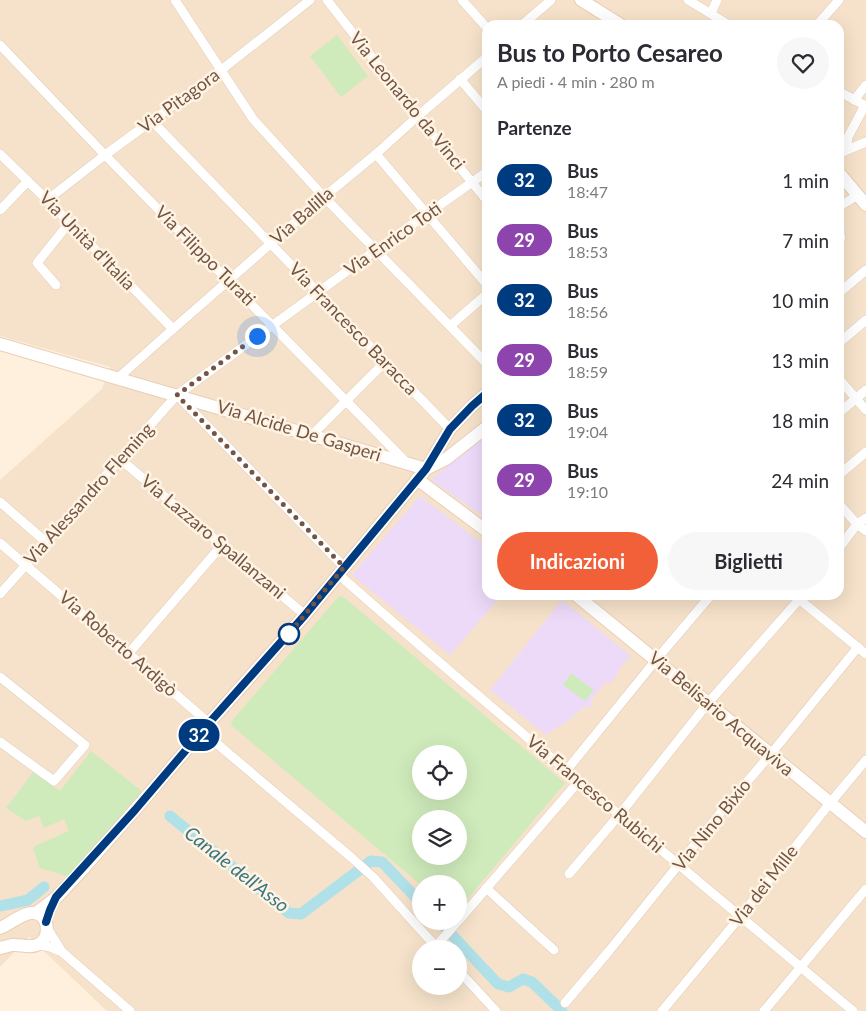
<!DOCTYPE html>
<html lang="it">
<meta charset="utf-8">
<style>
:root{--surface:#fff;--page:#f7f7f7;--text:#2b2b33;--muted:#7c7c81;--accent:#f16038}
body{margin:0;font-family:Lato,sans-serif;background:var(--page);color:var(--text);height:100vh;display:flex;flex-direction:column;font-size:19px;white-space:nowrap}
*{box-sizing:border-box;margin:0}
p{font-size:16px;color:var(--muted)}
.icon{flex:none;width:28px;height:28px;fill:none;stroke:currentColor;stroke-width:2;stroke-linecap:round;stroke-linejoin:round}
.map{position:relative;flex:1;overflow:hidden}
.panel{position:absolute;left:482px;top:20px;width:362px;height:580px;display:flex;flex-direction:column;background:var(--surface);border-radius:15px;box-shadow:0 5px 20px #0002}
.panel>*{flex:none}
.badge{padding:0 10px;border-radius:16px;font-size:18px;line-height:32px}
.controls{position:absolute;left:412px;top:745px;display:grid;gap:10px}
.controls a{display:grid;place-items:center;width:55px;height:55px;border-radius:50%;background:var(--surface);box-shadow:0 5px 20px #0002;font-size:25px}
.you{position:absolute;width:25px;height:25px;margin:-12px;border:4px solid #fff;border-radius:50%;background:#1a73e8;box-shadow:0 0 0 8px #1a73e833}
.map>.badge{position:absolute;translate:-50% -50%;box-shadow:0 0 0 2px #fff}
h2{padding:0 15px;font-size:19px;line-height:45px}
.round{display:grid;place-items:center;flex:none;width:52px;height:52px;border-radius:26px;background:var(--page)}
.head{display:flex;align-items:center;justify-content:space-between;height:85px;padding:0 15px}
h1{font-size:24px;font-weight:700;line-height:38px}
.primary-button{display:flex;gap:10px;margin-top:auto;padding:10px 15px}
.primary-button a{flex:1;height:58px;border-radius:30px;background:var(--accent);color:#fff;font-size:20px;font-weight:700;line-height:58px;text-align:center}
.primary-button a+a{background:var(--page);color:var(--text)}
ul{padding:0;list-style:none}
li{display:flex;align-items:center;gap:15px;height:60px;padding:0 15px}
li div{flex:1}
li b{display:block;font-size:19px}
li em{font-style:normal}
li .badge{min-width:55px;font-weight:700;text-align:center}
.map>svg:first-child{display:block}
.residential{fill:#f6e2ca;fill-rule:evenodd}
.education{fill:#eddaf9}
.green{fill:#cfebbb;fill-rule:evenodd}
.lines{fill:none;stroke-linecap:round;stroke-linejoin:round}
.canal{stroke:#b0e0e8;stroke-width:11}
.street-casing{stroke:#e2ccb8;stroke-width:10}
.secondary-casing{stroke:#e9ceb8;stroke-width:14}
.street{stroke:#fff;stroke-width:9}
.secondary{stroke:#fff;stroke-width:12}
.line-casing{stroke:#fff;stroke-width:11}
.line{stroke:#003b80;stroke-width:8}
.walk{stroke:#745544;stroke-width:5;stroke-dasharray:0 9}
.stop-dot{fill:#fff;stroke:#003b80;stroke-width:2.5}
.labels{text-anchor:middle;stroke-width:5;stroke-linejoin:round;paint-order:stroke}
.street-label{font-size:18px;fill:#745544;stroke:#fff4e4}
.water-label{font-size:19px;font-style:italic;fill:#3a7783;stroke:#fff4e4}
</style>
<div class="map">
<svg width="866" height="1011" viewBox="0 0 866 1011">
<rect width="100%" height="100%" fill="#fef0dc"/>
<path class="residential" d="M0,0H866V1011H107L29,937L0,967V480L102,389L110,367L0,336ZM488,25H840V595H488ZM421,754H459V791H421ZM421,819H459V856H421ZM421,884H459V921H421ZM421,949H459V986H421Z"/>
<g class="education">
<polygon points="487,433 487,519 431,480"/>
<polygon points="420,496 487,547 488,595 502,595 450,655 352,575"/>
<polygon points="562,600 631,656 618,670 619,671 610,684 606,682 590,701 593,704 589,708 585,706 569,720 546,735 490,690"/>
</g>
<g class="green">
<polygon points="337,35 368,76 341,97 310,56"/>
<path d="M339,596L343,597L346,599L565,783L459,909V884H421V885L232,726L231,722ZM421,754H459V791H421ZM421,819H459V856H421Z"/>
<polygon points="571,673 594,690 585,701 563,685"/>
<polygon points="91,751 144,793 69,877 40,868 33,848 37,845 69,831 64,819 44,828 39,816 26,821 6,808 33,772 60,791"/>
</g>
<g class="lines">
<g class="canal">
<polyline points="170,816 289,913 301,914 371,861 382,862 421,903"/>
<polyline points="0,906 28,900 44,887"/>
<polyline points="439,921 498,984 509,987 523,979 532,982 562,1011"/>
</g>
<g class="street-casing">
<g id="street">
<polyline points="175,0 253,119 324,197 488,365"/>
<polyline points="327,0 418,116 488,202"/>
<polyline points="462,0 488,29"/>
<polyline points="688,0 729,25"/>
<polyline points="711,13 717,0"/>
<polyline points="522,25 551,0"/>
<polyline points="817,25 839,0"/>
<polyline points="0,45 105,155 406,462"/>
<polyline points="460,79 488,112"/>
<polyline points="840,92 866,106"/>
<polyline points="854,100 866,85"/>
<polyline points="152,121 450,429"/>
<polyline points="846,150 848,137 865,105"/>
<polyline points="840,153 866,142"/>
<polyline points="0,154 47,200 173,329"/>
<polyline points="376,154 488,286"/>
<polyline points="47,200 105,155 220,71 310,0"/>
<polyline points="840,206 858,195"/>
<polyline points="0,210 28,181"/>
<polyline points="840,236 841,237 840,238"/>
<polyline points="56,285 37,263 69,223"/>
<polyline points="840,292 866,270"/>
<polyline points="450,326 488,293"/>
<polyline points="840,342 866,320"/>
<polyline points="118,378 173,329 324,197 376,154 418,116 488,56"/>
<polyline points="840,380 866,410"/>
<polyline points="179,397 344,567"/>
<polyline points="840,412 866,390"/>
<polyline points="312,435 385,362"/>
<polyline points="120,459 305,615"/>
<polyline points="840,474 866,452"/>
<polyline points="0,502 46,542"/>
<polyline points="840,505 857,524 866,531"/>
<polyline points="0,543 209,723"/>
<polyline points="840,547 857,524 866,518"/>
<path d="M338,574C507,723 681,866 853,1011"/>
<polyline points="0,594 177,395 376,250 488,171"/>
<polyline points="794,595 866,654"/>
<polyline points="129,653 222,545"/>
<polyline points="0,677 85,745 54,781 0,742"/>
<polyline points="202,731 352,858 373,877 438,949"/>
<polyline points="566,771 656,660 711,595"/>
<polyline points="569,874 620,814 708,703 803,595"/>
<polyline points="486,888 554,950"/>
<polyline points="459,920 579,781"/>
<polyline points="47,928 62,952"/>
<polyline points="39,945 50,947 62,952 130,1011"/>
<polyline points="436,946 458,921"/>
<polyline points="459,971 496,1011"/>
<polyline points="565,1003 609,951 721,812 770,755 858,647"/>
<polyline points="662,1011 740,917 830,803 866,760"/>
<polyline points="764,1011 866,889"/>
</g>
</g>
<g class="secondary-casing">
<g id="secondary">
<polyline points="581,0 621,25"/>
<polyline points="840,174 866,205"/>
<polyline points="0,344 426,469"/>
<polyline points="426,469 446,459 488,426"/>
<polyline points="417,479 488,532"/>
<polyline points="576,595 866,832"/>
<polyline points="36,913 57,897 83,869 147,796 209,723 305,615 426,469 450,429 472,406 488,392"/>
<path d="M0,928C10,924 25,911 35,913C50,916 50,938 39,944C31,949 20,944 12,945C8,946 4,947 0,948"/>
</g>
</g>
<use href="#street" class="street"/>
<use href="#secondary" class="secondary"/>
</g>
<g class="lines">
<g class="line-casing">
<polyline id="line" points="46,922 50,910 56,897 135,810 209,723 305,615 426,469 450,429 472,406 488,392"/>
</g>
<use href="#line" class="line"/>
<polyline class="walk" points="257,336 177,395 344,567 289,634"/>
</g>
<circle class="stop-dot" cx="289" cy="634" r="10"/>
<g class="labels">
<g class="street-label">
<text transform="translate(179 101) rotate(-36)" y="6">Via Pitagora</text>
<text transform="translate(407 101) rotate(51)" y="6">Via Leonardo da Vinci</text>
<text transform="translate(302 216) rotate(-41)" y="6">Via Balilla</text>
<text transform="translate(393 239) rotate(-35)" y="6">Via Enrico Toti</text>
<text transform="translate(87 241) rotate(46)" y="6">Via Unità d'Italia</text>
<text transform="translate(205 256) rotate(45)" y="6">Via Filippo Turati</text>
<text transform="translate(353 329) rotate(46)" y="6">Via Francesco Baracca</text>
<text transform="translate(299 431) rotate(17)" y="6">Via Alcide De Gasperi</text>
<text transform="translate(89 494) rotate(-48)" y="6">Via Alessandro Fleming</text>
<text transform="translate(213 537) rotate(40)" y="6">Via Lazzaro Spallanzani</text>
<text transform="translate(118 644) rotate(41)" y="6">Via Roberto Ardigò</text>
<text transform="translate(721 714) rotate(40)" y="6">Via Belisario Acquaviva</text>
<text transform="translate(595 794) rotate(40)" y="6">Via Francesco Rubichi</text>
<text transform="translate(712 825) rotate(-51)" y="6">Via Nino Bixio</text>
<text transform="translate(764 886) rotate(-52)" y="6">Via dei Mille</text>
</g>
<g class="water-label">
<text transform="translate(237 869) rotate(38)" y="7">Canale dell'Asso</text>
</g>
</g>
</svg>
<div class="controls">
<a><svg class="icon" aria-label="locate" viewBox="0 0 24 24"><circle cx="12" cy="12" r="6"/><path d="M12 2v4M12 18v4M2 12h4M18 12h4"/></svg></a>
<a><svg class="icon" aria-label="layers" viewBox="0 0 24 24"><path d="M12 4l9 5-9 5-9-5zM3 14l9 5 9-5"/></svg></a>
<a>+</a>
<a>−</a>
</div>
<div class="you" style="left:257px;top:336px"></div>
<b class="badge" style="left:199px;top:735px;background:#003b80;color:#fff">32</b>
<section class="panel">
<div class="head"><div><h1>Bus to Porto Cesareo</h1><p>A piedi · 4 min · 280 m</p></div><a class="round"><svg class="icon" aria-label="heart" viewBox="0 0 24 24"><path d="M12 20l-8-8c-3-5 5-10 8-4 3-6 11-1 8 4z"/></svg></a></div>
<h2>Partenze</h2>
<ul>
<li><span class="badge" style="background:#003b80;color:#fff">32</span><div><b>Bus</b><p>18:47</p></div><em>1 min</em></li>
<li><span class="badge" style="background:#8e44ad;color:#fff">29</span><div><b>Bus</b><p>18:53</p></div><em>7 min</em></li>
<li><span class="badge" style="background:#003b80;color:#fff">32</span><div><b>Bus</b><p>18:56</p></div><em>10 min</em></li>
<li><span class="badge" style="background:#8e44ad;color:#fff">29</span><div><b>Bus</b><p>18:59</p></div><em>13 min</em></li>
<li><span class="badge" style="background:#003b80;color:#fff">32</span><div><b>Bus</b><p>19:04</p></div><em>18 min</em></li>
<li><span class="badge" style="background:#8e44ad;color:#fff">29</span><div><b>Bus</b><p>19:10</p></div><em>24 min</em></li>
</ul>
<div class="primary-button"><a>Indicazioni</a><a>Biglietti</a></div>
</section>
</div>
